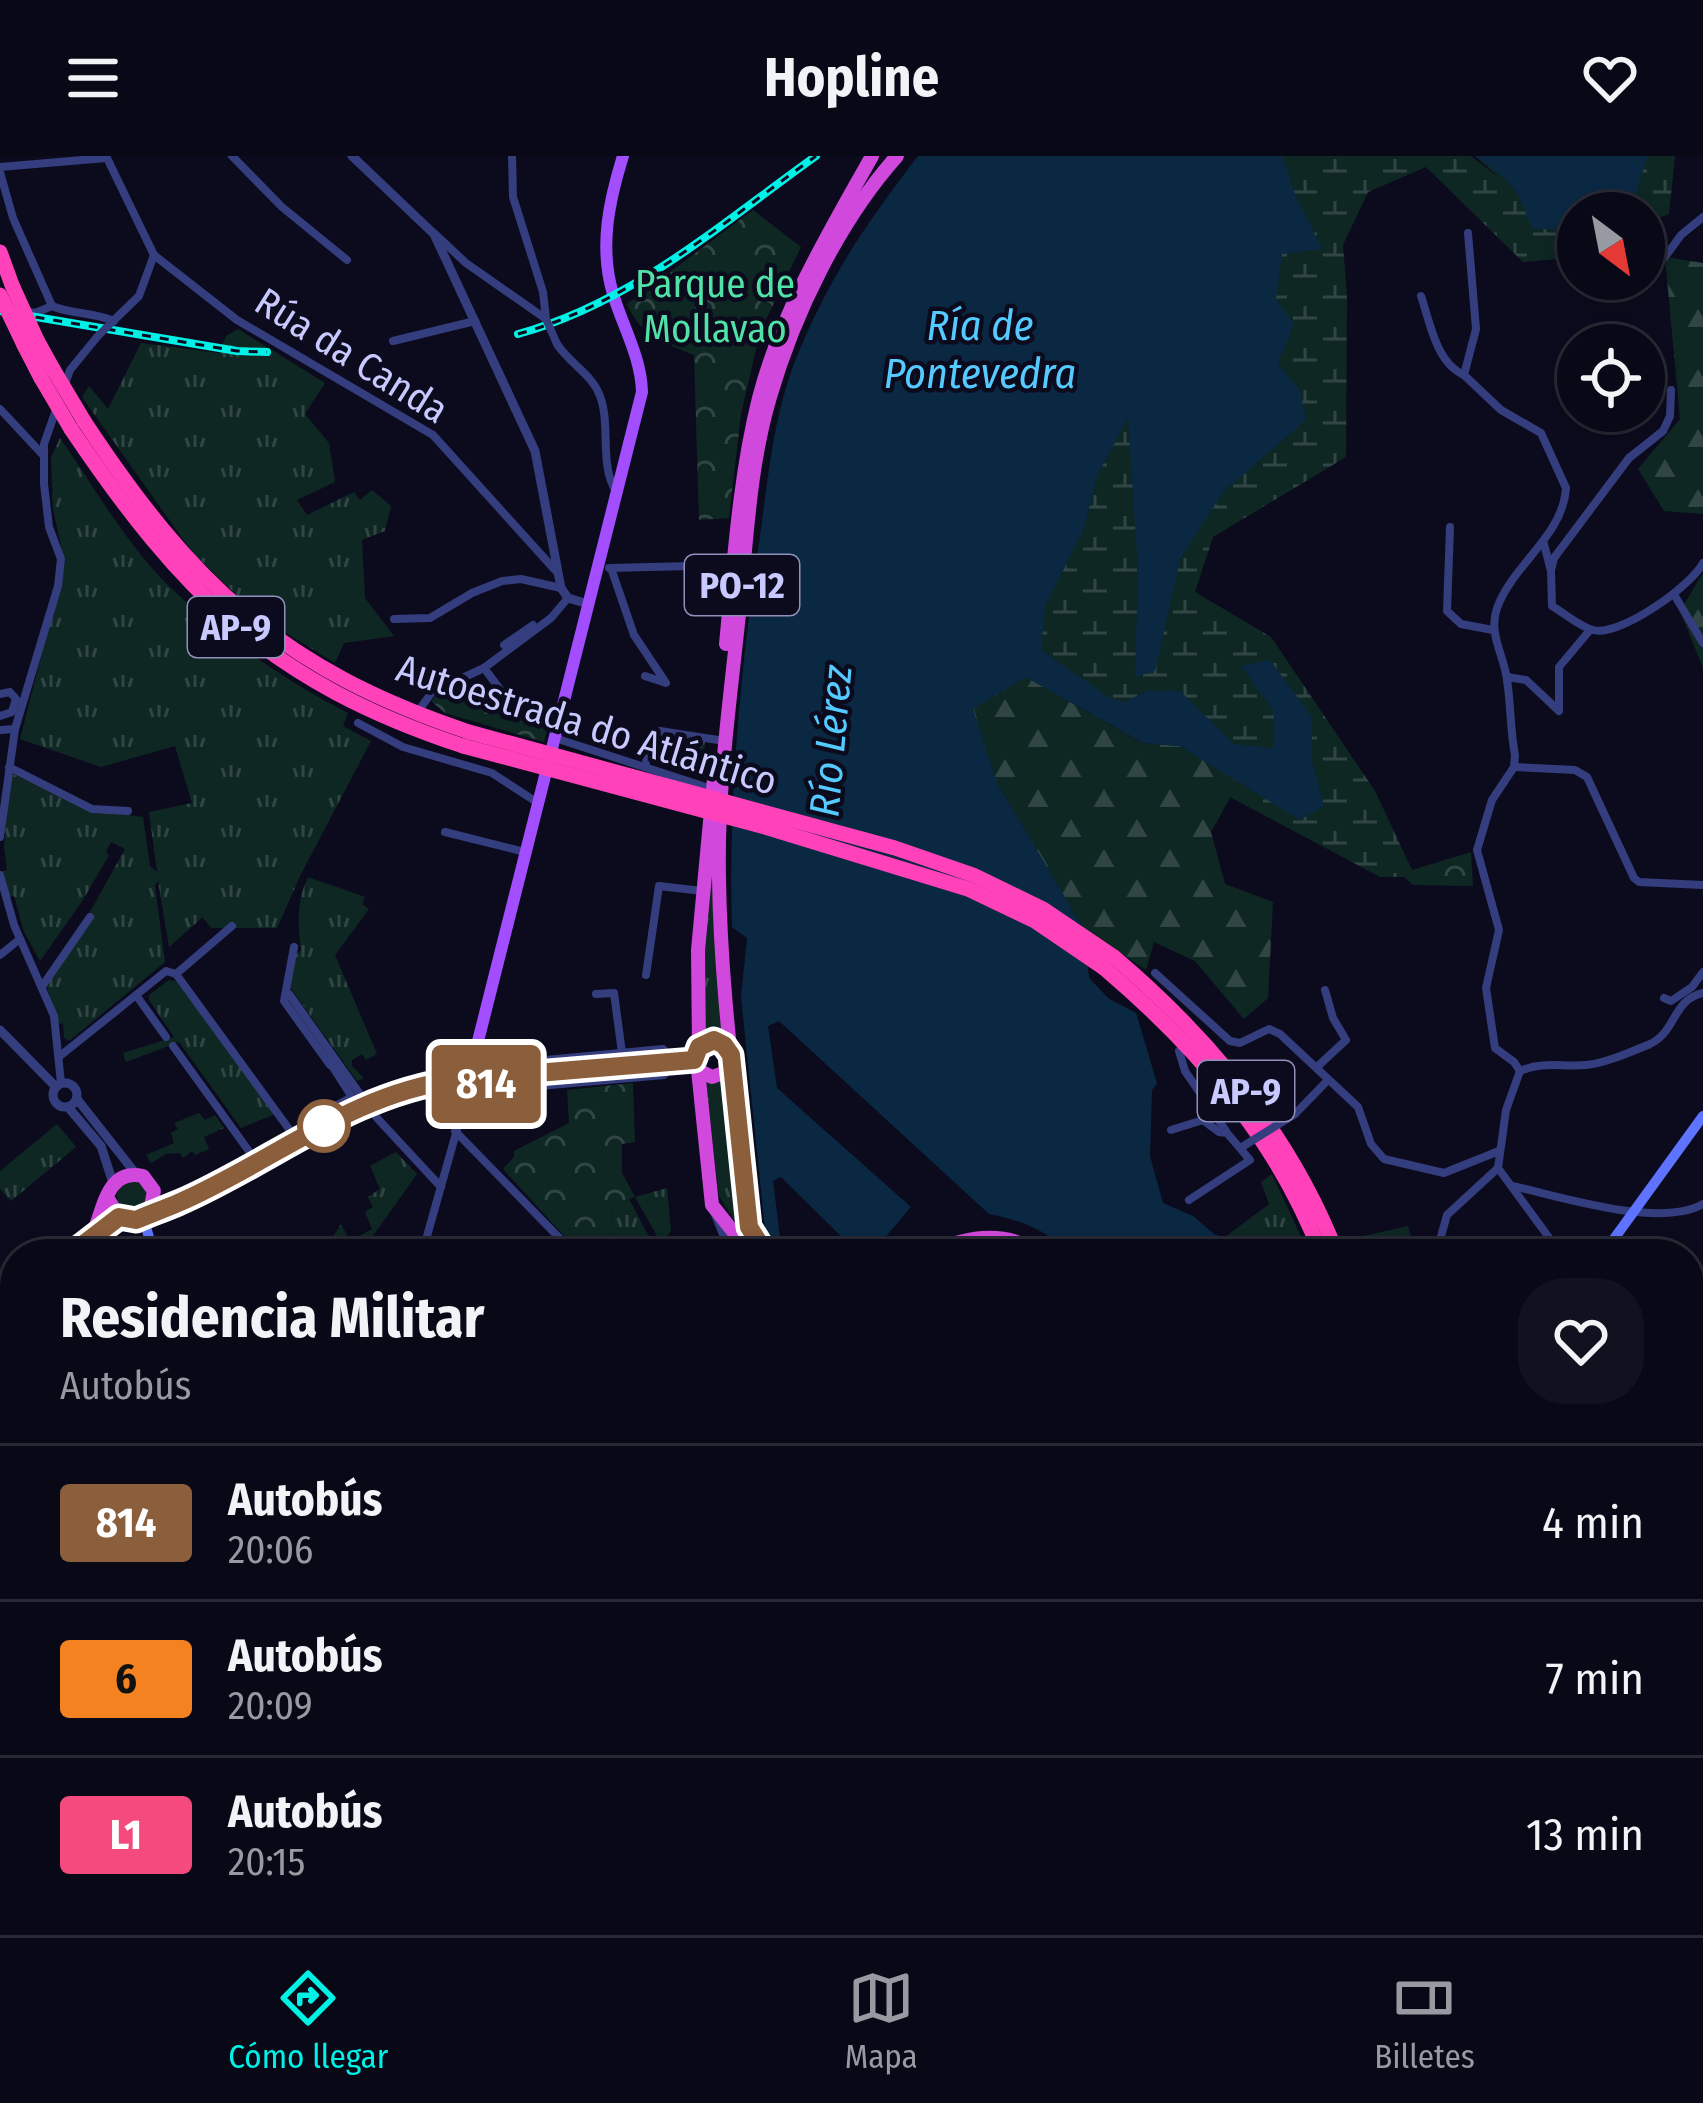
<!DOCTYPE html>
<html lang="es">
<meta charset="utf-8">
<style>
:root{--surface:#080816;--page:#11111f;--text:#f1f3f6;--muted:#989aa1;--line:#292935;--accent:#00f2e6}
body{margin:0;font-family:"Fira Sans Condensed",sans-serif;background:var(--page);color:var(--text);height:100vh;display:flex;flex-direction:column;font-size:45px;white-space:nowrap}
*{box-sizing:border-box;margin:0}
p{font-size:39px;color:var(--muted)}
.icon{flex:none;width:66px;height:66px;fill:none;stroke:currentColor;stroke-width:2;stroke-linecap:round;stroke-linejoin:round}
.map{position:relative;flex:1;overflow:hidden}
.details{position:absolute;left:0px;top:1083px;width:1704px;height:696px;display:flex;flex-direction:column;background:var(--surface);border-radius:48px 48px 0 0;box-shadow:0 6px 18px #0003,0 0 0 3px var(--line)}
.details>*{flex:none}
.badge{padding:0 24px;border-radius:9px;font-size:42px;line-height:78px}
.needle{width:78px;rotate:148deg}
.fabs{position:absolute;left:1557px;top:36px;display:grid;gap:24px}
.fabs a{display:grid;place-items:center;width:108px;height:108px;border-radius:50%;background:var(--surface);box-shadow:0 6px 18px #0003,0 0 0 3px var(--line);font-size:60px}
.map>.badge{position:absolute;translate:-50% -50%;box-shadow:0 0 0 6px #fff}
.round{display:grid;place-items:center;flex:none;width:126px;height:126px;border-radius:48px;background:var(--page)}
.overview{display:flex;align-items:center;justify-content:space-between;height:204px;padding:0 60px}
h1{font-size:57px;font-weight:700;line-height:90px}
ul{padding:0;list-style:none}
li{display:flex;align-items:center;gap:36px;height:156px;padding:0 60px;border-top:3px solid var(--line)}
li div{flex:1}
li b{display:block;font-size:45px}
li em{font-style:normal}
li .badge{min-width:132px;font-weight:700;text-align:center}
header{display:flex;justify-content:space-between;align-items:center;height:156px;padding:0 60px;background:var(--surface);font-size:54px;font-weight:700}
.dock{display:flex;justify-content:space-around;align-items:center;height:168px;border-top:3px solid var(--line);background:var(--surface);font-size:33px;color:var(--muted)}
.dock a{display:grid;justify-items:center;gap:6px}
.dock .on{color:var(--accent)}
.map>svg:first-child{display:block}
.grass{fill:url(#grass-tufts)}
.forest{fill:url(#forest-firs)}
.wetland{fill:url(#wetland-marsh)}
.park{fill:url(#park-crowns)}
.garden{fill:url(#garden-furrows)}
.water{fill:#0a2842}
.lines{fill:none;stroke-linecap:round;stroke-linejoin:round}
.river{stroke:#0a2842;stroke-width:16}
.minor-tunnel{stroke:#27283f;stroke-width:8;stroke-dasharray:8 4;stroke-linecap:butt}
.minor{stroke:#343d7e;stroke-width:8}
.tertiary{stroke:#343d7e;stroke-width:9}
.secondary{stroke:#5e73ff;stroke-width:10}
.primary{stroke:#a24eff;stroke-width:12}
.trunk{stroke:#d048dc;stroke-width:14}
.motorway{stroke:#ff42b9;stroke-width:15}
.rail-casing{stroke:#00f2e6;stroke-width:8}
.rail{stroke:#0b0b1d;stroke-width:3;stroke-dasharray:9;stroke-linecap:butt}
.minor-bridge{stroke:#343d7e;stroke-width:8}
.motorway-bridge{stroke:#ff42b9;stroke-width:15}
.line-casing{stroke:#fff;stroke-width:27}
.line{stroke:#8b5e3c;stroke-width:18}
.stop-dot{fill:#fff;stroke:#8b5e3c;stroke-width:6}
.labels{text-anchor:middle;stroke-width:9;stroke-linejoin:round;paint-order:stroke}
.shield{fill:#0b0b1d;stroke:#8f90bb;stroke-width:3}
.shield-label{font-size:36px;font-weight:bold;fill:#c7c9ff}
.park-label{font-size:39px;fill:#51e2a7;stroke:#0b0b1d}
.street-label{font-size:39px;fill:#c7c9ff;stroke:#0b0b1d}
.water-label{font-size:42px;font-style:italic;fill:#55caff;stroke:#0b0b1d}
</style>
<header><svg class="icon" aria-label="menu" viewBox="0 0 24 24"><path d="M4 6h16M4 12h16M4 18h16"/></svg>Hopline<svg class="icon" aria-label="heart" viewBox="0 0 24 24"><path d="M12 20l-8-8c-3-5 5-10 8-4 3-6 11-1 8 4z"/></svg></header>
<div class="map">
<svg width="1703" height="1779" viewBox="0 0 1703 1779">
<defs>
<pattern id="grass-tufts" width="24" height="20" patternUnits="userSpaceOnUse" patternTransform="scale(3)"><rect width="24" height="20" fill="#0e2723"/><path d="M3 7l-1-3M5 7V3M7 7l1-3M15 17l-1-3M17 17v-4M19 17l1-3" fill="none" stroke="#304544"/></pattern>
<pattern id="forest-firs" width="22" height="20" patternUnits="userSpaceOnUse" patternTransform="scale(3)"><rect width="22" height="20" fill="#0e2723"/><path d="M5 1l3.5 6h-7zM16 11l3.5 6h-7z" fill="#304544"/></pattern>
<pattern id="wetland-marsh" width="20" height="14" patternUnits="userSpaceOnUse" patternTransform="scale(3)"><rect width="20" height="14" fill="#0e2723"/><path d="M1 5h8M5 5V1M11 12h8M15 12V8" fill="none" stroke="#304544"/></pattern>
<pattern id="park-crowns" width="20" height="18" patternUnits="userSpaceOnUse" patternTransform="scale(3)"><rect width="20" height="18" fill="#0e2723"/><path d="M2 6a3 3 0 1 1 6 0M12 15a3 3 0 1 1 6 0" fill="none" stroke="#304544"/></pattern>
<pattern id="garden-furrows" width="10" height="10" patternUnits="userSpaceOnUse" patternTransform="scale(3)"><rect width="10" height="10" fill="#0e2723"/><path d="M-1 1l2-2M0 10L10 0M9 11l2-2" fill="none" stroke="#304544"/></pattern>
</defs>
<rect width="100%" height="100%" fill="#0b0b1d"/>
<g class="grass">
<polygon points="238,173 325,227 305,258 329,287 335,326 297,344 307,359 354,336 360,344 372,334 391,350 385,375 362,384 365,442 394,480 344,487 335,507 257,459 192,396 82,241 89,230 108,253 141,187 219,197 226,180"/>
<path d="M60,282C95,332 127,390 172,433C222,481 286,525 348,557L343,570L371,585L301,718L277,772H211L203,761L169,791L158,725L155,730L165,806L69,885L64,882L63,867L59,868L46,829L94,760L90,756L125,693L111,686L106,696L109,699L83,744L40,805L24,776L14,740L5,742L0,716L7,714L4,690L10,620L13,618L86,653L143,661L150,710L157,716L149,656L192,647L175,590L101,611L20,583L65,408L53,353L51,302Z"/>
<polygon points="713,676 726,882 715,878 703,880 703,802"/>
<path d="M308,721L365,741L362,748L369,753L335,799L377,898L366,904L362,898L352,904V910L364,922L357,925L289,830L296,798L301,795C298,769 296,746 308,721Z"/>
<polygon points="169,824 176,825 275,958 241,972 179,886 126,906 123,897 174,881 149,844 149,839"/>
<polygon points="727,925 753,1088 751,1090 719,1040 706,926"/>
<polygon points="199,957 205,964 215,959 224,972 204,981 209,993 195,999 192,995 183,1002 180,997 166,998 151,1007 146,999 174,987 171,977 178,973 174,967"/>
<polygon points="57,968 76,991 11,1045 0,1033 0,1015"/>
<polygon points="396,996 417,1018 360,1098 322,1098 341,1068 350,1085 372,1073 365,1056 373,1051 368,1041 380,1033 370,1010"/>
<polygon points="1272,1018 1309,1098 1267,1098 1225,1081 1269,1048 1261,1026"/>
<circle cx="133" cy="1041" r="16"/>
<polygon points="667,1032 671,1075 661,1087 635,1041"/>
<polygon points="629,1043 658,1098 580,1098 577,1094 614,1083 611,1050"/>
<polygon points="1408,1070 1416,1098 1359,1098 1354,1082"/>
<polygon points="15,1236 15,1283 0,1285 0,1243"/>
<polygon points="1690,1545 1699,1559 1703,1556 1703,1615 1696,1611 1691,1617"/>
<polygon points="1689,1625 1703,1632 1703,1704 1689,1691"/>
<polygon points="1582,1764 1689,1764 1692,1779 1676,1779 1644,1768"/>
</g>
<g class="forest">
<polygon points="1665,101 1703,107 1703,358 1664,355 1638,313 1680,263"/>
<polygon points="1703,417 1703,512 1680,455"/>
<polygon points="1026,521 1142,587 1180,590 1239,626 1211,676 1225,728 1273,746 1268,842 1244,863 1195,805 1154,786 1146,814 1083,772 997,627 973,553"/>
</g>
<polygon class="wetland" points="1114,0 1471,0 1502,24 1475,0 1675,0 1669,58 1644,67 1644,57 1578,57 1578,101 1523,106 1426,11 1368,36 1343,89 1347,140 1346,301 1213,381 1195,436 1271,481 1375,635 1412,714 1404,721 1380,721 1230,641 1238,626 1180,590 1143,587 1026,521 974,553 997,627 1083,772 1089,822 1109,843 1136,857 1157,928 882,642"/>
<g class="park">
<path d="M753,54L801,91L760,176L741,258L729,362L699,364L694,199C663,186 641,181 627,148Z"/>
<polygon points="483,527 500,547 498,557 502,563 518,567 522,551 551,558 544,586 445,557 431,545 439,536"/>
<polygon points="1471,696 1473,730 1413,729 1404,721 1412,714"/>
<polygon points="633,927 635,986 622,988 622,1017 635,1041 611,1050 614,1083 577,1094 503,1013 514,1001 514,995 569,967 567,934"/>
<polygon points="583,1764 645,1764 640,1779 578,1779"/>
</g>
<polygon class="garden" points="662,582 705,586 703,616 656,604"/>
<g class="water">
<path d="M918,0H1282L1295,38L1322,93L1282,98L1276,143L1294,168L1278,208L1300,234L1306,264L1224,335L1181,401L1155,515L1135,521L1138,414L1128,262L1097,320L1084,373L1045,451L1041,494L1110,542L1125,546L1146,535H1180L1234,588L1273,592L1274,555L1241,510L1270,504L1312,561V606L1324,650L1300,664L1180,590L1143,587L1026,521L973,553L997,627L1083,772L1089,822L1109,843L1136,857L1157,928L1152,934L1150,1000L1163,1047L1193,1060L1214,1078L1276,1098H1069C1048,1074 1020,1064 989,1058L779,865L768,870L777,932L911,1051L871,1098H859L781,1021L773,1025L782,1097L765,1073L741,841L747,782L732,771C728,640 741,509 760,380C769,316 774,253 800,193C832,117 868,65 918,0Z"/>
<path d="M1475,0H1647L1637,35L1626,55L1578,57V74L1534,73C1526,63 1526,56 1521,45C1513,26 1491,11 1475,0Z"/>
<polygon points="1156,1764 1263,1764 1262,1779 1152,1779"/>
</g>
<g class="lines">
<polyline class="river" points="775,1087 776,1098"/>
<polyline class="minor-tunnel" points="436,1096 444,1098"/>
<g class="minor">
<polyline points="106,0 154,99 237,164 433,279 555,414"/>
<polyline points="232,0 282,51 347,104"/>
<polyline points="0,11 106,2"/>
<polyline points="0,16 13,62 52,150"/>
<path d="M1468,77L1476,173L1464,219L1501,254L1541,277L1566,332C1563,380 1513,408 1497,452C1488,478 1504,499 1507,524C1511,549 1510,574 1515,599L1514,611L1492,644L1477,694L1499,774L1486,832L1495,892L1514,906L1520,915"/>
<polyline points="435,78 466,107 546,163 543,136 513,41 512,0"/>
<polyline points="1665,101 1681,79 1703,61"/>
<path d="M1421,140C1430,166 1436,207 1464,219"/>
<path d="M24,155L35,157L52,150C70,158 92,156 114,165"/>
<polyline points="111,167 139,140 154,99"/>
<polyline points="393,185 475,165"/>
<path d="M557,188C569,207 592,218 600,240C611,269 599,309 616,335"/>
<polyline points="64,231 70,214 97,181"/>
<polyline points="0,253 43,299"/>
<polyline points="1450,371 1447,455 1461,468 1493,474"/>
<path d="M1544,388L1551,415L1552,450C1564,457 1580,471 1593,474C1620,481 1691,430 1703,407"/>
<polyline points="609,412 732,409"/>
<polyline points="611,412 634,479 666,527 645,520"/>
<polyline points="1551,414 1554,402 1629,302 1663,275 1670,260 1671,234"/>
<polyline points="1675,440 1703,487"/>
<polyline points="394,463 430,462 472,437 502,425 521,423 561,432"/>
<polyline points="504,489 533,469"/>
<polyline points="1507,521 1526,524 1559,555 1559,511 1590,474"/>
<polyline points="0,538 10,536 16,543 12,556 0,560"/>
<polyline points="422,550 432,536 484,512"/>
<polyline points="510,557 502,536 484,512 551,462 568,442"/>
<polyline points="358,567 403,591 492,617 538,647"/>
<polyline points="0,574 15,573"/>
<polyline points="555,582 712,633"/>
<polyline points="9,611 92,653 128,655"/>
<polyline points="645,611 651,583 660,575 718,584"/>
<polyline points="1515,611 1575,614 1587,621 1634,722 1639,726 1703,729"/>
<polyline points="445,676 525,696"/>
<polyline points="0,681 15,573 58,430 61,403 49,371 44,328 44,288 57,251"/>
<polyline points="0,719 14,769 54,860 61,927"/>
<polyline points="294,791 284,845 330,909"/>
<polyline points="0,799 20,783"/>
<polyline points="1155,817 1230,885 1240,887 1269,873 1280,878 1358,951 1371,988 1384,1003 1444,1017 1499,995"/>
<polyline points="176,818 232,770"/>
<polyline points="646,819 659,730 702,735"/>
<polyline points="43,829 90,761"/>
<polyline points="289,838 377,962 441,1031"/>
<polyline points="596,838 614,837 622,897"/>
<polyline points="136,839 166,881"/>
<polyline points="1664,842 1671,845 1692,831 1703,816"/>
<polyline points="477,888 486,901 502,908 663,893 675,905 664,919 504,933 485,931"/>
<polyline points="173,890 256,1005"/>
<polyline points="1179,895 1185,915 1226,975"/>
<polyline points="60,900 166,815 176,818 297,984"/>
<polyline points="329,905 352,941 326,955 331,966"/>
<polyline points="1317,911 1346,884 1333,862 1325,834"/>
<path d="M1520,915C1543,905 1561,911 1586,909C1606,907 1631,896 1650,888C1677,875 1672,844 1703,837"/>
<polyline points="1520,915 1506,954 1498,1012 1561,1098"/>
<polyline points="1295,958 1328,924"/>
<polyline points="1171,974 1203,964 1219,976 1227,977 1250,1004 1189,1044"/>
<polyline points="455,975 575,1098"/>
<path d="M1512,1030C1560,1040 1660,1073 1703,1048"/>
<polyline points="714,1056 726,1086 738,1098"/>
<polyline points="422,1098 467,938"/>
<polyline points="1436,1098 1447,1059 1498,1012"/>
<polyline points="1689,1162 1703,1143"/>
<polyline points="0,1190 3,1188"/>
<polyline points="0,1234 15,1226"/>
<polyline points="1689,1376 1703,1357"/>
<polyline points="1689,1395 1703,1404"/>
<polyline points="0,1611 15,1606"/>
<polyline points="1689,1620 1703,1627"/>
<polyline points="1689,1704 1703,1713"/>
<polyline points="1689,1733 1698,1779"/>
<polyline points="0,1737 0,1743"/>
<polyline points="723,1764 729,1764"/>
<polyline points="1521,1764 1525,1779"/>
<polyline points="927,1779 937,1765"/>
</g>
<g class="tertiary">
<polyline points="352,0 434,78 535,295 561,432 568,442 588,448"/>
<polyline points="0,874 56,931"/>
<circle cx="65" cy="939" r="12"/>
<polyline points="77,943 136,1018"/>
<polyline points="68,951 101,990 113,1027"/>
<polyline points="1544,1764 1560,1769 1654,1774 1664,1779"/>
</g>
<g class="secondary">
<polyline points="143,1061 154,1098"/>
<polyline points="1603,1098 1703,960"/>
<polyline points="15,1490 15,1497"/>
<polyline points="1689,1506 1703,1511"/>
<polyline points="0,1516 15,1512"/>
<polyline points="0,1537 15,1533"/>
</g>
<g class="primary">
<path d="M473,905L642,236C641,201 623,171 613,138C599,91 609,45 623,0"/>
<polyline points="1499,1764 1505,1779"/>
<polyline points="1509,1764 1513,1779"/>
</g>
<g class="trunk">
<path d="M726,488C734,406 739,322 759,242C781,156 829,77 872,0"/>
<polyline points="715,612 698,794 699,891 694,904 698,914 712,921 726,916 731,905"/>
<circle cx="471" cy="922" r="17"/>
<polyline points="698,914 712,1049 751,1098"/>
<polyline points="488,921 694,904"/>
<polyline points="150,1055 179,1047 386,940 455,924"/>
<path d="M93,1078C104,1052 107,1012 143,1020L154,1035L150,1055L136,1064L119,1061L108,1043"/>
<polyline points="71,1098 119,1061"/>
<path d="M766,1098C737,1066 742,1008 738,967C729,886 720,804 719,721C717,630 731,539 740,448C747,379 750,308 770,241C794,158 839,65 897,0"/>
<path d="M928,1098C965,1080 1005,1073 1041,1098"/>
<polyline points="975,1098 994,1098"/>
<polyline points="0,1134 15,1126"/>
<polyline points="1120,1779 1123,1764"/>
<polyline points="1134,1779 1138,1764"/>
</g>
<g class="motorway">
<polyline points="0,96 12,129"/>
<polyline points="37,184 53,213"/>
<polyline points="24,189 41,222"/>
<path d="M84,265C192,429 281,513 469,576"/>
<path d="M71,273C183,439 270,526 463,590"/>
<path d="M1114,801C1211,883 1291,979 1337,1098"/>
<path d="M1104,812C1198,892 1276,982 1321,1098"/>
<polyline points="1282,1779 1283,1764"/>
<polyline points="1296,1779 1297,1764"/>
</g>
<g class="rail-casing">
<g id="rail">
<polyline points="0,155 237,195 267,196"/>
<path d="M518,178C632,147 722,67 816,0"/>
</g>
</g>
<use href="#rail" class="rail"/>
<g class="minor-bridge">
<polyline points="546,163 557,188"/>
<polyline points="97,181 111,167"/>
<polyline points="1242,991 1295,958"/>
</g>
<g class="motorway-bridge">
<polyline points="12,129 37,184"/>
<polyline points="0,139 24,189"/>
<polyline points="53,213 84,265"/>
<polyline points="41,222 71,273"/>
<polyline points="469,576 895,692 973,719 1043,753 1114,801"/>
<polyline points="463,590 765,671 968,733 1035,765 1104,812"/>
</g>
</g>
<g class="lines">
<g class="line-casing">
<path id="line" d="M71,1098L119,1061L136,1064C150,1058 164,1053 178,1047C271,1007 352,937 455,924L463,937L472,939L482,935L488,921L694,904L699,891L714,884L724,889L731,899L749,1071L766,1098"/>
</g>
<use href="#line" class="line"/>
</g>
<circle class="stop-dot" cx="324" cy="970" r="24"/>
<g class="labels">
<g class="shield">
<rect x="685" y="399" width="114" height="60" rx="9"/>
<rect x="188" y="441" width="96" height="60" rx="9"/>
<rect x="1198" y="905" width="96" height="60" rx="9"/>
</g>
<g class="shield-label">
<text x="742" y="442">PO-12</text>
<text x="236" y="484">AP-9</text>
<text x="1246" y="948">AP-9</text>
</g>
<g class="park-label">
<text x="715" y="141">Parque de<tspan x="715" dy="45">Mollavao</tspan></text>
</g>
<g class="street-label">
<text transform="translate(352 199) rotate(32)" y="14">Rúa da Canda</text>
<text transform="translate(587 568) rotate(17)" y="14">Autoestrada do Atlántico</text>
</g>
<g class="water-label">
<text x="980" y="184">Ría de<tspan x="980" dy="48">Pontevedra</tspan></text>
<text transform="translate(830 585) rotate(-85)" y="15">Río Lérez</text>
</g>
</g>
</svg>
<div class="fabs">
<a><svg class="needle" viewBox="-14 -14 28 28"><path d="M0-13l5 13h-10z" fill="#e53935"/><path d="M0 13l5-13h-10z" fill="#989aa1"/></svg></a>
<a><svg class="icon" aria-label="locate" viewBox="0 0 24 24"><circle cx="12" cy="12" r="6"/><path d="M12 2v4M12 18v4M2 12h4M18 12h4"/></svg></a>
</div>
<b class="badge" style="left:486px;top:928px;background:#8b5e3c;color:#fff">814</b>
<section class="details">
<div class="overview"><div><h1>Residencia Militar</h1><p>Autobús</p></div><a class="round"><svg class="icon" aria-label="heart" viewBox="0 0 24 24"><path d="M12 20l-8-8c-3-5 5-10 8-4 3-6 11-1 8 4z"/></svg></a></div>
<ul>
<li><span class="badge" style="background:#8b5e3c;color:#fff">814</span><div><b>Autobús</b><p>20:06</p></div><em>4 min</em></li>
<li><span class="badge" style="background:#f58220;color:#111">6</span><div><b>Autobús</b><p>20:09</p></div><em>7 min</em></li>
<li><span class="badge" style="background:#f44a7e;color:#fff">L1</span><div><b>Autobús</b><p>20:15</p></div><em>13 min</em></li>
</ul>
</section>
</div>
<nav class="dock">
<a class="on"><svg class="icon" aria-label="directions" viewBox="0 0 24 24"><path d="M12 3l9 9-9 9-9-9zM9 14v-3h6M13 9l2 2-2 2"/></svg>Cómo llegar</a>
<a><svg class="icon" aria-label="map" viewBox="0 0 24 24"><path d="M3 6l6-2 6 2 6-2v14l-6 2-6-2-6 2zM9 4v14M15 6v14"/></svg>Mapa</a>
<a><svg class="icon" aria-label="tickets" viewBox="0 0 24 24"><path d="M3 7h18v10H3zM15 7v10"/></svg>Billetes</a>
</nav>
